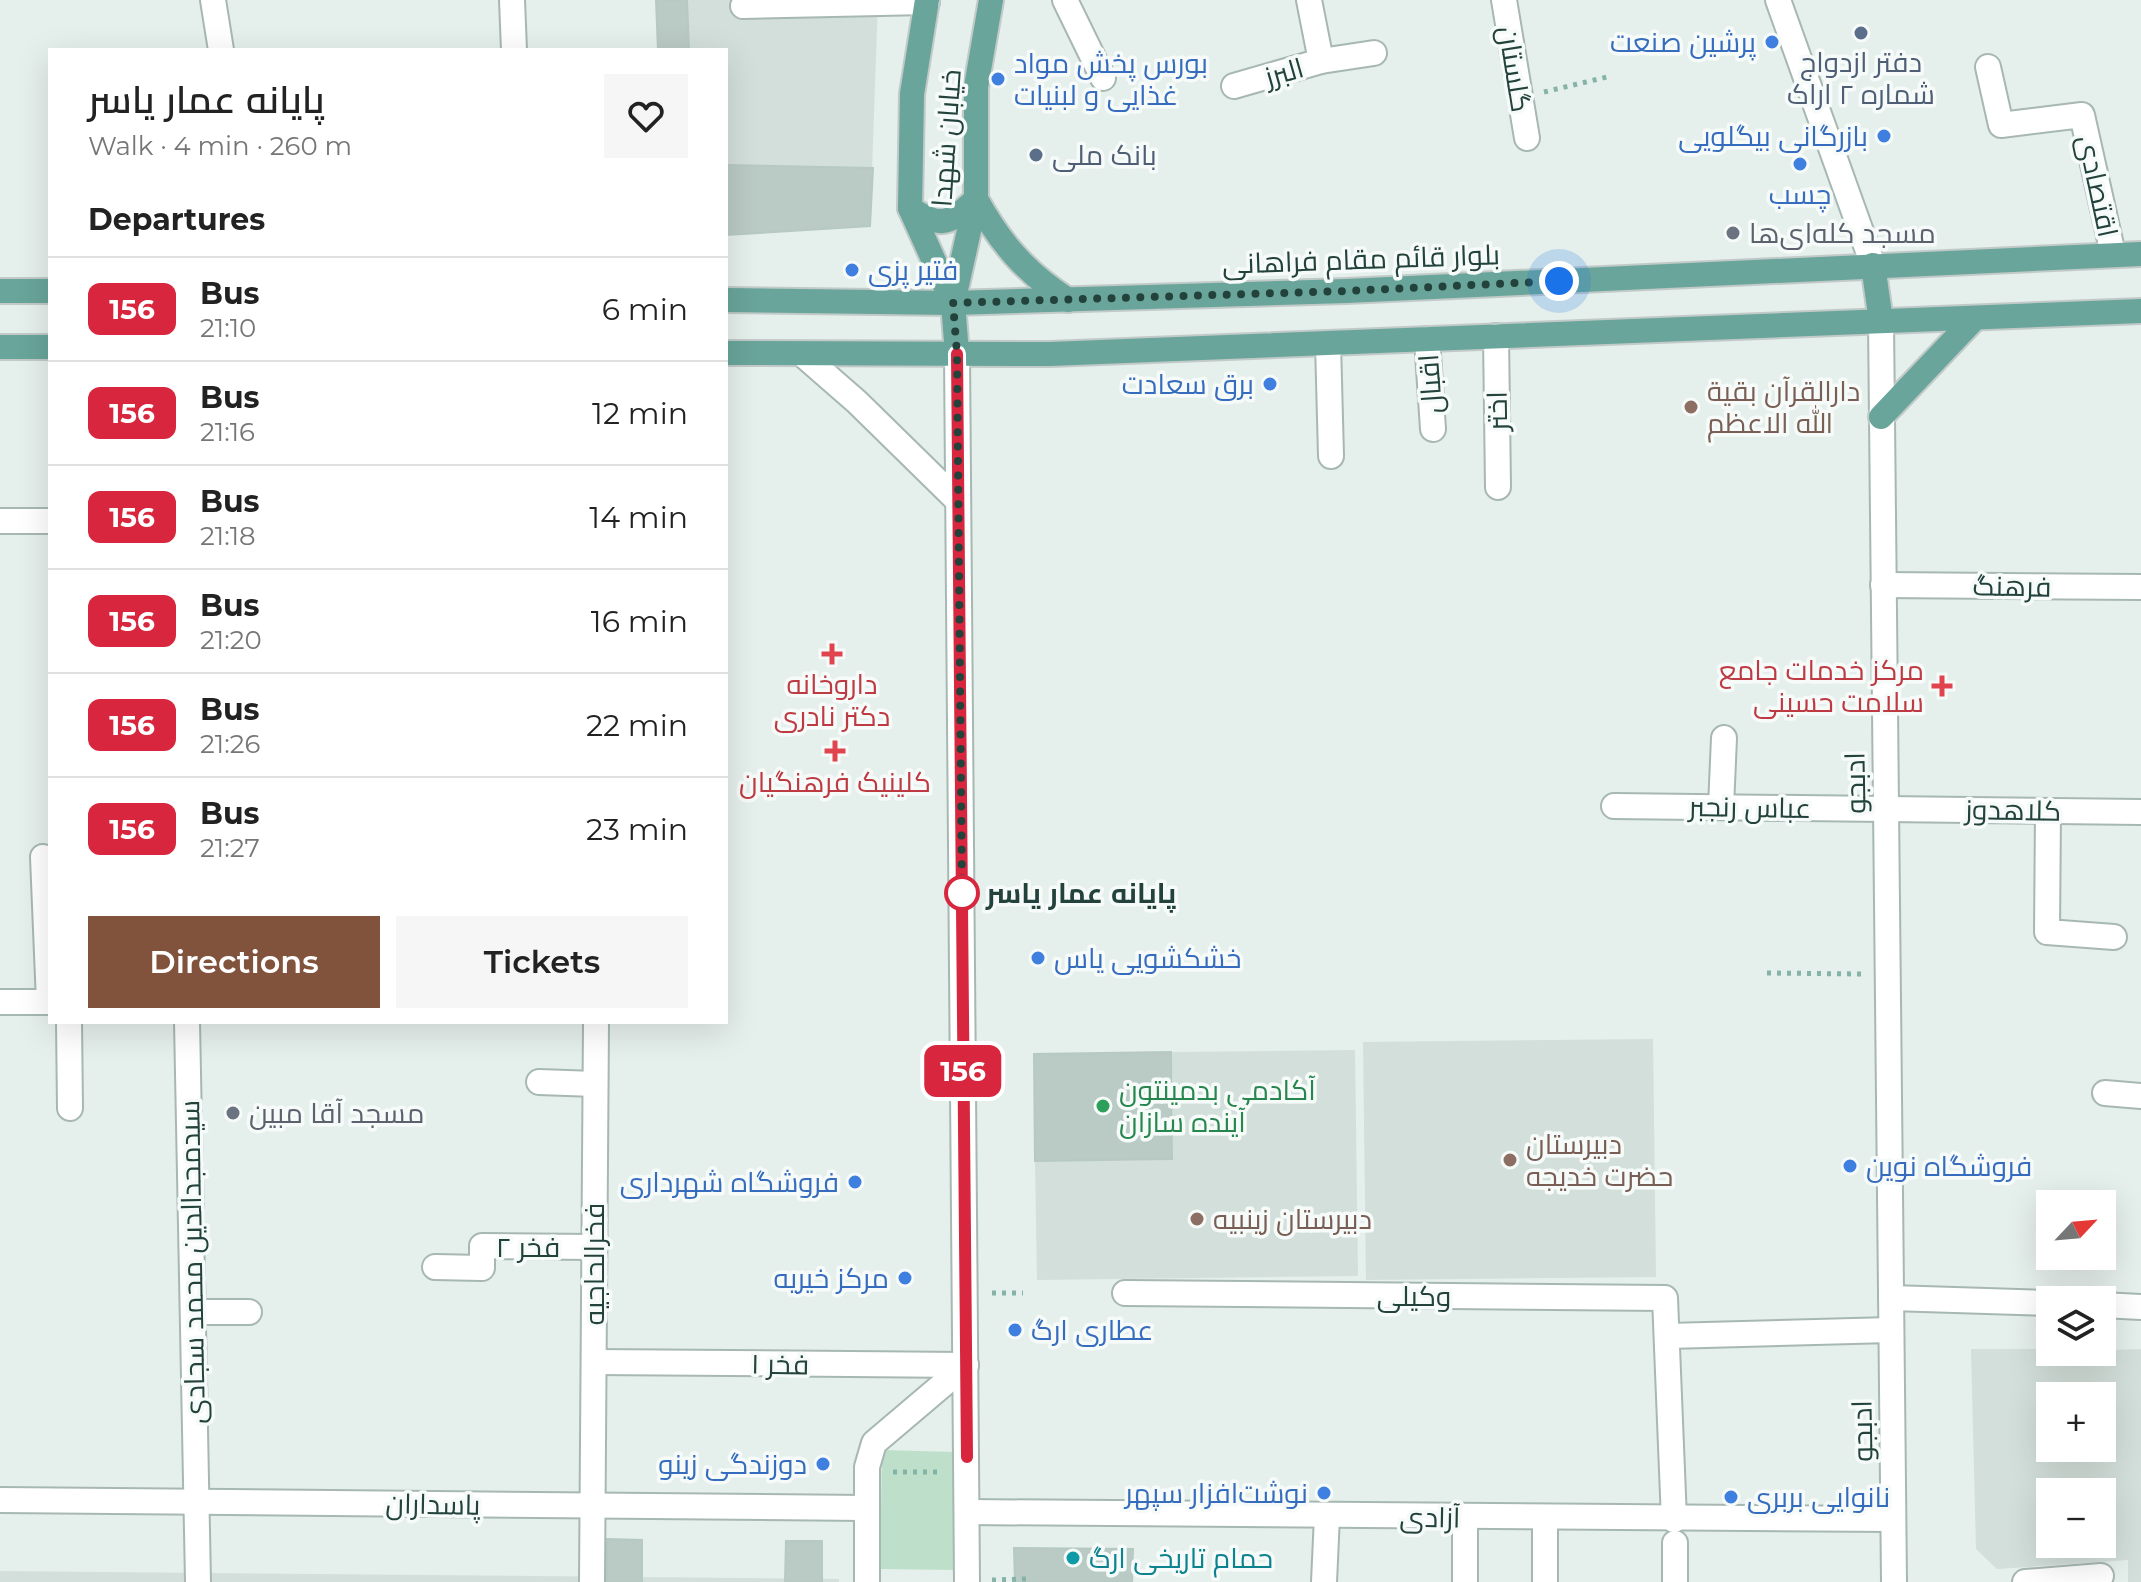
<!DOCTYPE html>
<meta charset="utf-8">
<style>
:root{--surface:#fff;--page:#f6f6f6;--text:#222;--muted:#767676;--line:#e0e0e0;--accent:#81523c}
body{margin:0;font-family:Montserrat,Cairo,sans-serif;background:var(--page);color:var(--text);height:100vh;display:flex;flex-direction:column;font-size:30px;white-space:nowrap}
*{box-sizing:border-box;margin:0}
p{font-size:26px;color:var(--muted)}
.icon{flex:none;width:44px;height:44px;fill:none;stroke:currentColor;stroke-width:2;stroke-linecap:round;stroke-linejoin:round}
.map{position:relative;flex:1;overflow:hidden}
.details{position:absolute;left:48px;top:48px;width:680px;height:976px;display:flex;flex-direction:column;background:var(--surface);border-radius:0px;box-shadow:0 8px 32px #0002}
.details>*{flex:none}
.badge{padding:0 16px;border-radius:12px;font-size:28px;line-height:52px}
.needle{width:52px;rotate:64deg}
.controls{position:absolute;left:2036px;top:1190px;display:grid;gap:16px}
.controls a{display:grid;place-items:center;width:80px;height:80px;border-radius:0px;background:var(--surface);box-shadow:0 8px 32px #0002;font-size:40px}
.you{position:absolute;width:40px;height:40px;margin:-20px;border:6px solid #fff;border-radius:50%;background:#1a73e8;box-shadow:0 0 0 12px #1a73e833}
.map>.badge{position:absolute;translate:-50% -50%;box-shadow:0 0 0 4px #fff}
h2{padding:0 40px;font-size:30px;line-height:72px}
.round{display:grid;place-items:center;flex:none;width:84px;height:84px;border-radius:0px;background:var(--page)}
.headline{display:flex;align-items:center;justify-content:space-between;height:136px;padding:0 40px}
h1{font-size:38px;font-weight:600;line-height:60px}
.button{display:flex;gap:16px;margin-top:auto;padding:16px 40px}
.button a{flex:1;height:92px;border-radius:0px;background:var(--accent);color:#fff;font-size:32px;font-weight:600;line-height:92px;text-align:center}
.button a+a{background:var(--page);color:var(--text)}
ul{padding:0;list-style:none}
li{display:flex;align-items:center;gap:24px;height:104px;padding:0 40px;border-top:2px solid var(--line)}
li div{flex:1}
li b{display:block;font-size:30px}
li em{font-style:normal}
li .badge{min-width:88px;font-weight:700;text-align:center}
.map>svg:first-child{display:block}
.built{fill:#d3dfda;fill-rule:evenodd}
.green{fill:#bee0ca}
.building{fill:#bacac4;stroke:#b7c9c3;stroke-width:2}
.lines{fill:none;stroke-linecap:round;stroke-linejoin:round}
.minor-casing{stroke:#a7b8b3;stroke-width:28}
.major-casing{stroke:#c1cac8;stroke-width:28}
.path{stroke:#85b3a8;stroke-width:5;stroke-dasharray:4 6;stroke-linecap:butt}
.minor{stroke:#fff;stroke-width:24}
.major{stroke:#69a59a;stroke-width:24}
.line-casing{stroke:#fff;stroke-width:18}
.line{stroke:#d7263d;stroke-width:12}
.walk{stroke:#23423c;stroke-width:8;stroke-dasharray:0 14.4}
.service-dot{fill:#5c6f8a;stroke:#f6fbf9;stroke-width:3}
.shop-dot{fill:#3f7fe0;stroke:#f6fbf9;stroke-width:3}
.worship-dot{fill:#6b7280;stroke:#f6fbf9;stroke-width:3}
.education-dot{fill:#8d6e63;stroke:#f6fbf9;stroke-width:3}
.health-dot{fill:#e0444e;stroke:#f6fbf9;stroke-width:3}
.stop-dot{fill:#fff;stroke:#d7263d;stroke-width:4}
.leisure-dot{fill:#2e9e5b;stroke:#f6fbf9;stroke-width:3}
.culture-dot{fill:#0f9aa8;stroke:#f6fbf9;stroke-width:3}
.labels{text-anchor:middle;stroke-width:7;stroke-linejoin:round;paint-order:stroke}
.shop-label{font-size:28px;fill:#366cbe;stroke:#f6fbf9;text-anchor:end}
.service-label{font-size:28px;fill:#4e5e75;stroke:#f6fbf9}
.street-label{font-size:28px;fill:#23423c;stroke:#f6fbf9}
.worship-label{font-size:28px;fill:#5b616d;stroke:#f6fbf9;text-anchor:start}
.education-label{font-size:28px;fill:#785e54;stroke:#f6fbf9;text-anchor:start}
.health-label{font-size:28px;fill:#be3a42;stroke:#f6fbf9}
.stop-label{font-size:28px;font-weight:bold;fill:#23423c;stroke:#f6fbf9;text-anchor:start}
.leisure-label{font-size:28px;fill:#27864d;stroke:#f6fbf9;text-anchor:start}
.culture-label{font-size:28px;fill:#0d838f;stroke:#f6fbf9;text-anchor:start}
</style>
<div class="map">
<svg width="2141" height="1582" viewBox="0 0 2141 1582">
<rect width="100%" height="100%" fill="#e5efeb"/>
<g class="built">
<polygon points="656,0 878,0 870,226 726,235 726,50 658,50"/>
<polygon points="1653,1039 1656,1277 1366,1280 1363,1042"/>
<polygon points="1355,1050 1358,1276 1037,1280 1035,1161 1173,1160 1172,1052"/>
<path d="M1971,1349H2050V1352L2141,1349V1582H2128V1560L1997,1569L1976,1549ZM2102,1396V1448H2050V1396ZM2102,1492V1544H2050V1492Z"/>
<polygon points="0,1571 839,1579 839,1582 0,1582"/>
</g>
<polygon class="green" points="882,1450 956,1452 954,1570 880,1569"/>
<g class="building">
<polygon points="656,0 687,0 689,50 658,50"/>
<polygon points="726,165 873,168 870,226 726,235"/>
<polygon points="1171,1052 1172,1159 1035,1161 1034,1054"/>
<polygon points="607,1539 642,1540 642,1582 607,1582"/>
<polygon points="786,1541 822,1541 822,1582 785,1582"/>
<polygon points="1014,1548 1133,1549 1132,1582 1015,1582"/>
</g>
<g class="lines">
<g class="minor-casing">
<g id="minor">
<polyline points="213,0 221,50"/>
<polyline points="512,0 514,50"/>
<polyline points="1065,0 1103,78"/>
<polyline points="1504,0 1527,138"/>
<polyline points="1778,0 1873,265"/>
<polyline points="743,6 927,2"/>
<polyline points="1321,61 1374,53"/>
<polyline points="1988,67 2001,125 2082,115 2113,254"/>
<polyline points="1234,86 1321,61 1309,0"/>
<polyline points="1881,321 1894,1582"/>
<polyline points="1496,336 1498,487"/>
<polyline points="1427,339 1433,429"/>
<polyline points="1328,343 1331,456"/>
<polyline points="802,354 857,402 958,501"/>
<polyline points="957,354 967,1582"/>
<polyline points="0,521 50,521"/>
<polyline points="1883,585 2141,587"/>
<polyline points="1614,806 2141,812"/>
<polyline points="1721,807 1724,738"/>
<polyline points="2048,811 2047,932 2114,937"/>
<polyline points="43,857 49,1002"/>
<polyline points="0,1002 50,1002"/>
<polyline points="69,1022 70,1108"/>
<polyline points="187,1022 198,1582"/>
<polyline points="539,1082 595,1084"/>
<polyline points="2105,1093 2141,1096"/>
<polyline points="435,1267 482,1268 482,1246 594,1247"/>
<polyline points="1125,1293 1665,1298 1674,1520"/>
<polyline points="1891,1298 2050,1303"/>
<polyline points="2102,1305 2141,1307"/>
<polyline points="193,1312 249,1312"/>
<polyline points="1668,1336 1891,1330"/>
<polyline points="594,1362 966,1365"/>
<polyline points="0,1500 866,1508"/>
<polyline points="968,1512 1893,1519"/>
<polyline points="1545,1518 1545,1582"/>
<polyline points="1675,1543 1675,1582"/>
<polyline points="592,1582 596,1022"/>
<polyline points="867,1582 867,1467 874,1443 966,1365"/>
<polyline points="1324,1582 1327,1516"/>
<polyline points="1465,1582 1465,1517"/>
<polyline points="2025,1582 2101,1576"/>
</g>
</g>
<g class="major-casing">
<g id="major">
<polyline points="927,0 912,94 910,208 953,303"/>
<path d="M910,208C940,229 951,224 976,199C1000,243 1026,273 1068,300"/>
<polyline points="1873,265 1881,321"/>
<polyline points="0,291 50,291"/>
<polyline points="726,300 953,303 1346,291 2141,254"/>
<polyline points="0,347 50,347"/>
<polyline points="726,353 1050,354 2141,311"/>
<polyline points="957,354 953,303 976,199 976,87 991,0"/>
<polyline points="1881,417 1975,318"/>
</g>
</g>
<g class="path">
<polyline points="1544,92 1607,77"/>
<polyline points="1767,973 1862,974"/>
<polyline points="992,1293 1023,1293"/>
<polyline points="893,1472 939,1472"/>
<polyline points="992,1580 1026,1579"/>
</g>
<use href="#minor" class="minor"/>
<use href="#major" class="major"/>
</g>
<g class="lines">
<g class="line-casing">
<polyline id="line" points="957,354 967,1457"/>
</g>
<use href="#line" class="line"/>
<polyline class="walk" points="962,893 957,354 953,303 1346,291 1559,281"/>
</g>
<g class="service-dot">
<circle cx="1861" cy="33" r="8"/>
<circle cx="1036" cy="155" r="8"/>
</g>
<g class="shop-dot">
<circle cx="1772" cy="42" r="8"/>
<circle cx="998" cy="79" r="8"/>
<circle cx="1884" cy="136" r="8"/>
<circle cx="1800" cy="164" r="8"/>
<circle cx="852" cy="270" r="8"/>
<circle cx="1270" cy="384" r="8"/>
<circle cx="1038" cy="958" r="8"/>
<circle cx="1850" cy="1166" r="8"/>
<circle cx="855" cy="1182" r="8"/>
<circle cx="905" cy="1278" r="8"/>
<circle cx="1015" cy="1330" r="8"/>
<circle cx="823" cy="1464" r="8"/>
<circle cx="1324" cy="1493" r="8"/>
<circle cx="1731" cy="1497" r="8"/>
</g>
<g class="worship-dot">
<circle cx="1733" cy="233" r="8"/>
<circle cx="233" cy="1113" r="8"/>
</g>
<g class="education-dot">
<circle cx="1691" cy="407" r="8"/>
<circle cx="1510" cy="1160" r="8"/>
<circle cx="1197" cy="1219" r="8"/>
</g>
<g class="health-dot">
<path d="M828 642h8v8h8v8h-8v8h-8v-8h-8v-8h8z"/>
<path d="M1938 674h8v8h8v8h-8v8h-8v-8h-8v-8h8z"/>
<path d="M831 739h8v8h8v8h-8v8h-8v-8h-8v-8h8z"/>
</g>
<circle class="stop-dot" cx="962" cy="893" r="16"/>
<circle class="leisure-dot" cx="1103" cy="1106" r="8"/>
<circle class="culture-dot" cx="1073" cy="1558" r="8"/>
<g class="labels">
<g class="shop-label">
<text x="1756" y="52">پرشین صنعت</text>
<text x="1014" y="73" text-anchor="start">بورس پخش مواد<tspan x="1014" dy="32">غذایی و لبنیات</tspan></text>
<text x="1868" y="146">بازرگانی بیگلویی</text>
<text x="1800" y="204" text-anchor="middle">چسب</text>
<text x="868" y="280" text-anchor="start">فتیر پزی</text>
<text x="1254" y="394">برق سعادت</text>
<text x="1054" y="968" text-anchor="start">خشکشویی یاس</text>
<text x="1866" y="1176" text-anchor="start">فروشگاه نوین</text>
<text x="839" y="1192">فروشگاه شهرداری</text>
<text x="889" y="1288">مرکز خیریه</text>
<text x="1031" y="1340" text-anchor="start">عطاری ارگ</text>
<text x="807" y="1474">دوزندگی زینو</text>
<text x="1308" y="1503">نوشت‌افزار سپهر</text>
<text x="1747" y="1507" text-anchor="start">نانوایی بربری</text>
</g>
<g class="service-label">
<text x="1861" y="72">دفتر ازدواج<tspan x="1861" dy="32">شماره ۲ اراک</tspan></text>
<text x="1052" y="165" text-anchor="start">بانک ملی</text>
</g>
<g class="street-label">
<text transform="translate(1515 69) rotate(81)" y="10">گلستان</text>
<text transform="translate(1284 72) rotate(-16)" y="10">البرز</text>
<text transform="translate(946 138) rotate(-86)" y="10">خیابان شهدا</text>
<text transform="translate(2098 186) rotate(78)" y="10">اقتصادی</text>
<text transform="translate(1361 259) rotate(-2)" y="10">بلوار قائم مقام فراهانی</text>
<text transform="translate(1430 384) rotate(-94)" y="10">اقبال</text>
<text transform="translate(1497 411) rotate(-91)" y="10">اختر</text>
<text transform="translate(2012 586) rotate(1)" y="10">فرهنگ</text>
<text transform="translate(1855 783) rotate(-91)" y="10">ادبجو</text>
<text transform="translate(1750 807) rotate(1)" y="10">عباس رنجبر</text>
<text transform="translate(2013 810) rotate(1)" y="10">کلاهدوز</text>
<text x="528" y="1257">فخر ۲</text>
<text transform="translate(192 1262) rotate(-91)" y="10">سیدمجدالدین محمد سجادی</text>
<text transform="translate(594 1264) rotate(-90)" y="10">فخرالحاجیه</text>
<text x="1414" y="1306">وکیلی</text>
<text transform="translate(780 1364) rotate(1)" y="10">فخر ۱</text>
<text transform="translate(1862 1431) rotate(-91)" y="10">ادبجو</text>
<text transform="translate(433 1504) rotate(1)" y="10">پاسداران</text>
<text transform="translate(1430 1517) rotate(1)" y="10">آزادی</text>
</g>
<g class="worship-label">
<text x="1749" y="243">مسجد کله‌ای‌ها</text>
<text x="249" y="1123">مسجد آقا مبین</text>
</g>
<g class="education-label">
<text x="1707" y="401">دارالقرآن بقیة<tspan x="1707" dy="32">الله الاعظم</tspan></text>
<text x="1526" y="1154">دبیرستان<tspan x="1526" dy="32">حضرت خدیجه</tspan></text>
<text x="1213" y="1229">دبیرستان زینبیه</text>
</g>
<g class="health-label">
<text x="1924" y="680" text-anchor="end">مرکز خدمات جامع<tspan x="1924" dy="32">سلامت حسینی</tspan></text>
<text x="832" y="694">داروخانه<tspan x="832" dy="32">دکتر نادری</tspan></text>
<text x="835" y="792">کلینیک فرهنگیان</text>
</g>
<g class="stop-label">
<text x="986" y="903">پایانه عمار یاسر</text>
</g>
<g class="leisure-label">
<text x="1119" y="1100">آکادمی بدمینتون<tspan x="1119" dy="32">آینده سازان</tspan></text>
</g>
<g class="culture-label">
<text x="1089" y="1568">حمام تاریخی ارگ</text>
</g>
</g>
</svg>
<div class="controls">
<a><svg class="needle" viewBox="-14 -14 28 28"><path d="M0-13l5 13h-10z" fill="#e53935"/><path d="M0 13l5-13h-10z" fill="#767676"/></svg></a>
<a><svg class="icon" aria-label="layers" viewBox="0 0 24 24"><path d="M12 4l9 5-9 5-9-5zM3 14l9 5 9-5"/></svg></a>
<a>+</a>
<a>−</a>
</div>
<div class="you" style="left:1559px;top:281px"></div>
<b class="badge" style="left:963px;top:1071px;background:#d7263d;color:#fff">156</b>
<section class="details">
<div class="headline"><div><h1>پایانه عمار یاسر</h1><p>Walk · 4 min · 260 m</p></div><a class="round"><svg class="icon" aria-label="heart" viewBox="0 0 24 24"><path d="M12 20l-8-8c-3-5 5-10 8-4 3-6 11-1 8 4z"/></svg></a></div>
<h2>Departures</h2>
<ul>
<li><span class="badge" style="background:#d7263d;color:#fff">156</span><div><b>Bus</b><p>21:10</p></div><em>6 min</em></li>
<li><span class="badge" style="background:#d7263d;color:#fff">156</span><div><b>Bus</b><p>21:16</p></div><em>12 min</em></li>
<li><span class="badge" style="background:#d7263d;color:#fff">156</span><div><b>Bus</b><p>21:18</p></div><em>14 min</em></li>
<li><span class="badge" style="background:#d7263d;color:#fff">156</span><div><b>Bus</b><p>21:20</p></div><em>16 min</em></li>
<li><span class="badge" style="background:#d7263d;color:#fff">156</span><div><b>Bus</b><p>21:26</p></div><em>22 min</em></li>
<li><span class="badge" style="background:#d7263d;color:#fff">156</span><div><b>Bus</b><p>21:27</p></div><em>23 min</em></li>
</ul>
<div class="button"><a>Directions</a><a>Tickets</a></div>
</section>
</div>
